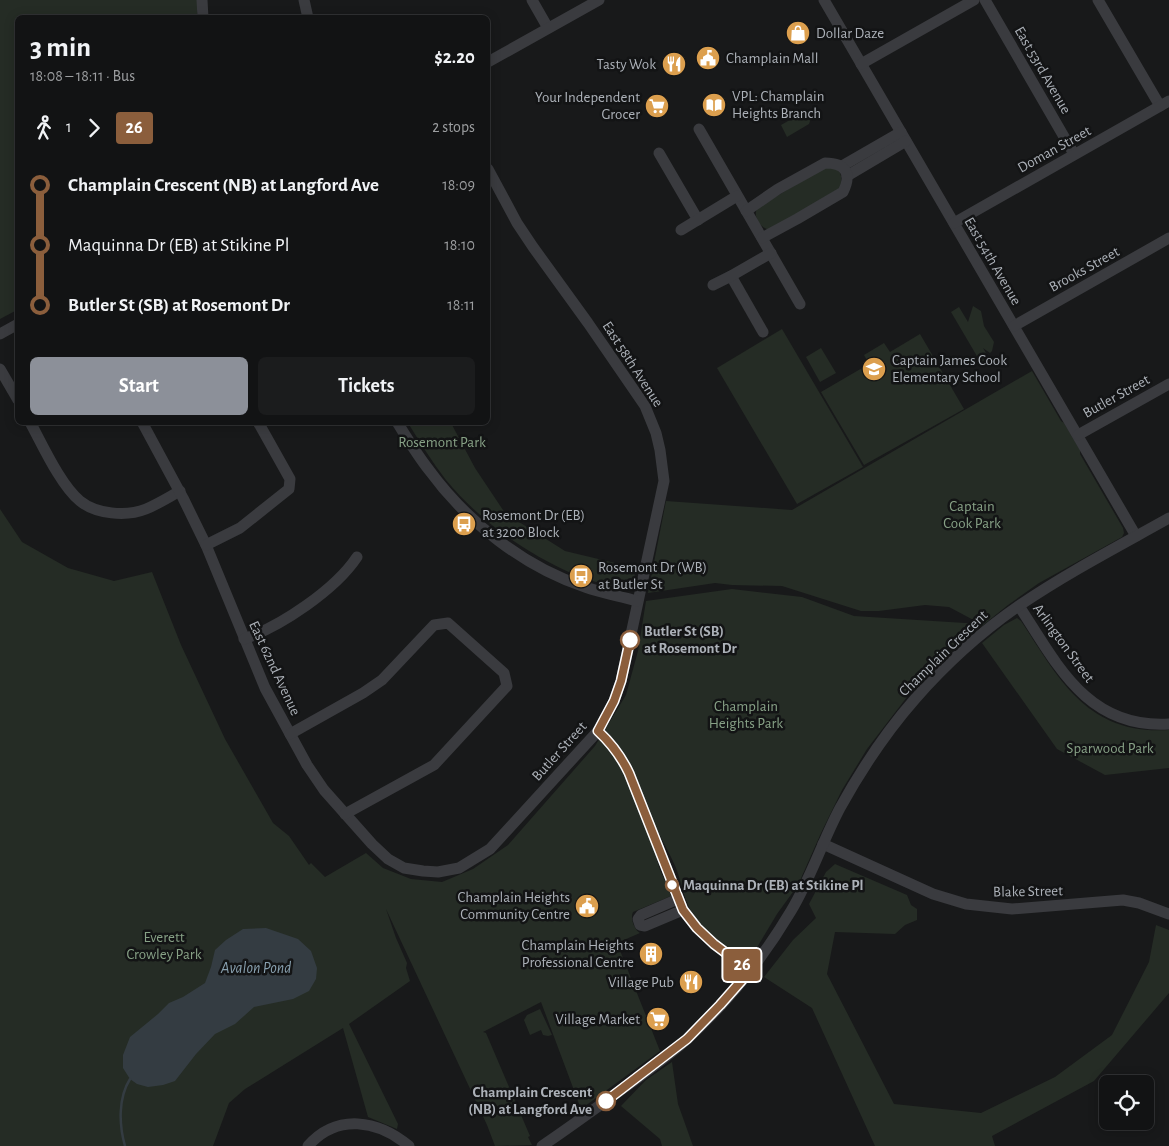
<!DOCTYPE html>
<meta charset="utf-8">
<style>
:root{--surface:#121314;--page:#1b1c1d;--text:#f1f3f6;--muted:#9c9ea0;--line:#313234;--accent:#8c9099}
body{margin:0;font-family:"Alegreya Sans",sans-serif;background:var(--page);color:var(--text);height:100vh;display:flex;flex-direction:column;font-size:19px;white-space:nowrap}
*{box-sizing:border-box;margin:0}
p{font-size:16px;color:var(--muted)}
.icon{flex:none;width:28px;height:28px;fill:none;stroke:currentColor;stroke-width:2;stroke-linecap:round;stroke-linejoin:round}
.map{position:relative;flex:1;overflow:hidden}
.panel{position:absolute;left:15px;top:15px;width:475px;height:410px;display:flex;flex-direction:column;background:var(--surface);border-radius:8px;box-shadow:0 2px 12px #0003,0 0 0 1px var(--line)}
.panel>*{flex:none}
.badge{padding:0 10px;border-radius:4px;font-size:18px;line-height:32px}
.controls{position:absolute;left:1099px;top:1075px;display:grid;gap:10px}
.controls a{display:grid;place-items:center;width:55px;height:55px;border-radius:8px;background:var(--surface);box-shadow:0 2px 12px #0003,0 0 0 1px var(--line);font-size:25px}
.map>.badge{position:absolute;translate:-50% -50%;box-shadow:0 0 0 2px #fff}
.legs{display:flex;align-items:center;gap:8px;height:55px;padding:0 15px;font-size:16px}
.legs p{margin-inline-start:auto}
.headline{display:flex;align-items:center;justify-content:space-between;height:85px;padding:0 15px}
h1{font-size:28px;font-weight:700;line-height:38px}
.button{display:flex;gap:10px;margin-top:auto;padding:10px 15px}
.button a{flex:1;height:58px;border-radius:8px;background:var(--accent);color:#fff;font-size:20px;font-weight:700;line-height:58px;text-align:center}
.button a+a{background:var(--page);color:var(--text)}
ul{padding:0 15px;list-style:none}
li{display:flex;align-items:center;gap:18px;height:60px;font-size:19px}
li i{display:grid;place-items:center;width:8px;height:100%;margin:0 6px;background:currentColor}
li i::after{content:'';width:12px;height:12px;margin:-6px;border:4px solid;border-radius:50%;background:var(--surface)}
li p{margin-inline-start:auto}
li:first-child i{background:linear-gradient(#0000 50%,currentColor 0)}
li:last-child i{background:linear-gradient(currentColor 50%,#0000 0)}
.map>svg:first-child{display:block}
.green{fill:#252c25}
.water{fill:#343c42}
.lines{fill:none;stroke-linecap:round;stroke-linejoin:round}
.stream{stroke:#343c42;stroke-width:2.5}
.minor{stroke:#3a3b3f;stroke-width:11}
.line-1-casing{stroke:#fff;stroke-width:11}
.line-1{stroke:#8b5e3c;stroke-width:8}
.stop-1-dot{fill:#fff;stroke:#8b5e3c;stroke-width:2.5}
.labels{text-anchor:middle;stroke-width:5;stroke-linejoin:round;paint-order:stroke}
.poi-label{font-size:15px;fill:#acb1b8;stroke:#131415;text-anchor:start}
.street-label{font-size:15px;fill:#acb1b8;stroke:#131415}
.park-label{font-size:15px;fill:#87a186;stroke:#131415}
.stop-label{font-size:15px;font-weight:bold;fill:#acb1b8;stroke:#131415;text-anchor:start}
.water-label{font-size:16px;font-style:italic;fill:#88a0af;stroke:#131415}
</style>
<div class="map">
<svg width="1169" height="1146" viewBox="0 0 1169 1146">
<rect width="100%" height="100%" fill="#18191a"/>
<g class="green">
<polygon points="0,0 197,0 197,17 18,18 17,310 0,319"/>
<polygon points="804,112 809,112 812,115 809,124 787,137 781,125"/>
<path d="M825,167C841,168 843,173 840,188L770,230C760,228 753,218 757,208Z"/>
<polygon points="973,306 981,311 984,326 994,342 992,351 990,353 983,348 989,358 981,363 951,312 959,307 968,322"/>
<polygon points="782,329 863,467 797,504 717,368"/>
<polygon points="920,334 964,409 864,465 821,392 869,364 864,355 884,343 890,352"/>
<polygon points="821,348 836,373 820,382 806,357"/>
<path d="M1032,371L1061,421L1064,423L1080,450V454L1123,528L1124,533L1122,537L1039,583L1008,605L957,646L910,693L867,749L842,790L821,833L798,885L777,914L750,959L743,960C726,946 706,934 694,916C684,901 682,884 676,868C670,854 662,840 655,826L650,837L660,870L670,891L671,896L633,912C630,918 634,929 640,933L617,943L660,1051L581,1109L541,1002L483,1032L486,1033L530,1136L528,1137L532,1145L495,1146L487,1125L386,909L396,938L407,963L406,968L410,981L349,1024L398,1124L397,1129L368,1117L343,1028L245,1089L229,1103L213,1146H0V509L22,542L68,568L114,581L152,572L181,645L225,739L273,823L289,836L309,865L311,863L325,877L366,853L383,868L411,879L442,882L473,869L508,845L595,746L626,695L638,651L646,601L732,589L802,597L854,616L981,624L949,607L925,605L879,611H861L782,586L732,585L715,583L648,593L666,501L792,510Z"/>
<path d="M408,423H451L475,468L505,513L565,551L636,568L632,589L630,591C610,586 590,581 571,573C524,552 479,520 446,480C432,462 420,442 408,423Z"/>
<path d="M1017,618L1021,621C1060,680 1087,735 1169,730V768L1105,775L1057,749L982,643L1004,625Z"/>
<polygon points="835,864 907,895 911,905 917,909 917,920 905,925 895,934 835,932 827,974 894,1104 981,1113 1055,1077 1112,1035 1149,962 1156,925 1169,930 1169,993 1094,1081 992,1136 995,1146 875,1146 812,1008 764,977 793,940 816,918 809,904 826,872"/>
<polygon points="540,1009 552,1035 548,1036 543,1035 541,1030 530,1035 524,1020 527,1015"/>
<polygon points="672,1062 678,1104 693,1146 662,1146 660,1139 621,1106 646,1080"/>
</g>
<polygon class="water" points="266,928 298,939 311,951 317,968 316,979 309,991 293,999 254,1007 235,1024 215,1034 196,1054 175,1081 163,1085 148,1087 137,1084 130,1079 123,1068 123,1055 130,1037 158,1014 169,1003 183,997 205,983 211,967 215,950 226,940 243,929"/>
<g class="lines">
<path class="stream" d="M125,1146C119,1125 118,1098 130,1079"/>
<g class="minor">
<polyline points="202,0 203,18"/>
<polyline points="304,0 308,18"/>
<polyline points="532,0 548,28"/>
<polyline points="824,0 1136,536"/>
<polyline points="985,0 1074,154"/>
<polyline points="1098,0 1160,106"/>
<polyline points="488,62 599,0"/>
<polyline points="861,64 974,0"/>
<polyline points="699,129 800,304"/>
<polyline points="659,153 698,220"/>
<polyline points="842,166 901,132"/>
<polyline points="847,176 906,141"/>
<path d="M746,211L778,189L825,163C846,163 852,174 843,192L797,219L762,238"/>
<polyline points="954,223 1169,101"/>
<polyline points="681,230 737,196"/>
<polyline points="731,276 763,332"/>
<polyline points="713,285 731,276 771,253"/>
<polyline points="1014,326 1169,238"/>
<polyline points="0,334 18,324"/>
<polyline points="0,369 18,400"/>
<path d="M30,422C42,444 61,486 80,501C96,514 126,517 146,509C158,504 169,497 180,491"/>
<polyline points="142,422 183,498 206,545 265,688 307,765 324,790 372,844 388,859 404,868 423,871 438,872 459,868 490,849 598,731 614,701 621,681 627,653 664,481 660,450 656,433 645,406 588,323 533,247 517,223 488,169"/>
<path d="M397,422C407,438 417,455 429,470C467,522 524,567 585,587C602,593 620,596 637,601"/>
<polyline points="1078,435 1169,384"/>
<polyline points="206,545 240,528 289,489 290,479 258,422"/>
<path d="M1019,606C1057,664 1087,729 1169,724"/>
<path d="M244,639C281,626 335,590 357,557"/>
<path d="M598,731C612,744 621,756 629,773L683,910L697,928L714,944L749,971"/>
<polyline points="290,734 363,693 382,680 434,625 448,623 504,673 507,686 434,765 345,814"/>
<polyline points="823,844 933,894 966,904 1012,909 1123,900 1139,903 1169,914"/>
<polyline points="678,899 641,915 638,919 640,925 645,926 683,910"/>
<path d="M308,1146C337,1113 378,1120 409,1146"/>
<path d="M542,1146C573,1125 604,1102 635,1080C652,1067 669,1055 685,1041C726,1004 763,958 791,911C811,878 822,842 840,808C861,770 886,732 915,699C945,665 982,631 1020,605C1067,573 1119,546 1169,518"/>
</g>
</g>
<g class="lines">
<g class="line-1-casing">
<path id="line-1" d="M606,1101L687,1039L720,1005L750,971L714,944L697,928L683,910L629,773C621,756 612,744 598,731L614,701L621,681L630,640"/>
</g>
<use href="#line-1" class="line-1"/>
</g>
<defs>
<g id="shop-disc" transform="scale(1.25)"><circle r="9.5" fill="#dc9f4e" stroke="#131415"/><path d="M-5-2.5h2.3a2.7 3.5 0 0 1 5.4 0H5L5.5 6h-11ZM-1.5-2.5h3a1.5 2.3 0 0 0-3 0Z" fill="#fff"/></g>
<g id="civic-disc" transform="scale(1.25)"><circle r="9.5" fill="#dc9f4e" stroke="#131415"/><path d="M-.6-6.5H3V-4.5H.6V-3L4-1V1h2V6H-6V1h2V-1L-.6-3ZM-1.2 2.5V6h2.4V2.5Z" fill="#fff"/></g>
<g id="restaurant-disc" transform="scale(1.25)"><circle r="9.5" fill="#dc9f4e" stroke="#131415"/><path d="M-5-6h1v4h1v-4h1v4h1v-4h1v5L-1.5 .5V6h-2V.5L-5-1ZM5-6V6H3V1.5H1.5Q1.5-4 5-6Z" fill="#fff"/></g>
<g id="library-disc" transform="scale(1.25)"><circle r="9.5" fill="#dc9f4e" stroke="#131415"/><path d="M-6-4Q-3-5.5-.7-3.5V5Q-3 3-6 4ZM6-4Q3-5.5 .7-3.5V5Q3 3 6 4Z" fill="#fff"/></g>
<g id="supermarket-disc" transform="scale(1.25)"><circle r="9.5" fill="#dc9f4e" stroke="#131415"/><path d="M-6-5.5h2.5l.6 2H6L4.5 2H-2.5L-4.4-4H-6ZM-1.5 3.2a1.3 1.3 0 1 0 .1 0ZM3 3.2a1.3 1.3 0 1 0 .1 0Z" fill="#fff"/></g>
<g id="school-disc" transform="scale(1.25)"><circle r="9.5" fill="#dc9f4e" stroke="#131415"/><path d="M0-5L7-2L0 1L-7-2ZM-4 1L0 2.5L4 1V4Q0 6-4 4Z" fill="#fff"/></g>
<g id="bus-disc" transform="scale(1.25)"><circle r="9.5" fill="#dc9f4e" stroke="#131415"/><path d="M-5-6H5V4H4V6H2V4H-2V6H-4V4H-5ZM-3.5-4V0h7V-4ZM-3.5 1.2v1.5H-2V1.2ZM2 1.2v1.5H3.5V1.2Z" fill="#fff"/></g>
<g id="building-disc" transform="scale(1.25)"><circle r="9.5" fill="#dc9f4e" stroke="#131415"/><path d="M-4-6H4V6H1V3H-1V6H-4ZM-2.5-4.3h1.7v1.8h-1.7ZM.8-4.3h1.7v1.8H.8ZM-2.5-1h1.7V.8h-1.7ZM.8-1h1.7V.8H.8Z" fill="#fff"/></g>
</defs>
<g fill-rule="evenodd">
<use href="#shop-disc" x="798" y="33"/>
<use href="#civic-disc" x="708" y="58"/>
<use href="#restaurant-disc" x="674" y="64"/>
<use href="#library-disc" x="714" y="105"/>
<use href="#supermarket-disc" x="657" y="106"/>
<use href="#school-disc" x="874" y="369"/>
<use href="#bus-disc" x="464" y="524"/>
<use href="#bus-disc" x="581" y="576"/>
<use href="#civic-disc" x="587" y="906"/>
<use href="#building-disc" x="651" y="954"/>
<use href="#restaurant-disc" x="691" y="982"/>
<use href="#supermarket-disc" x="658" y="1019"/>
</g>
<g class="stop-1-dot">
<circle cx="630" cy="640" r="9"/>
<circle cx="672" cy="885" r="6"/>
<circle cx="606" cy="1101" r="9"/>
</g>
<g class="labels">
<g class="poi-label">
<text x="816" y="38">Dollar Daze</text>
<text x="726" y="63">Champlain Mall</text>
<text x="656" y="69" text-anchor="end">Tasty Wok</text>
<text x="732" y="101">VPL: Champlain<tspan x="732" dy="17">Heights Branch</tspan></text>
<text x="640" y="102" text-anchor="end">Your Independent<tspan x="640" dy="17">Grocer</tspan></text>
<text x="892" y="365">Captain James Cook<tspan x="892" dy="17">Elementary School</tspan></text>
<text x="482" y="520">Rosemont Dr (EB)<tspan x="482" dy="17">at 3200 Block</tspan></text>
<text x="598" y="572">Rosemont Dr (WB)<tspan x="598" dy="17">at Butler St</tspan></text>
<text x="570" y="902" text-anchor="end">Champlain Heights<tspan x="570" dy="17">Community Centre</tspan></text>
<text x="634" y="950" text-anchor="end">Champlain Heights<tspan x="634" dy="17">Professional Centre</tspan></text>
<text x="674" y="987" text-anchor="end">Village Pub</text>
<text x="640" y="1024" text-anchor="end">Village Market</text>
</g>
<g class="street-label">
<text transform="translate(1043 70) rotate(60)" y="5">East 53rd Avenue</text>
<text transform="translate(1054 149) rotate(-29)" y="5">Doman Street</text>
<text transform="translate(993 261) rotate(60)" y="5">East 54th Avenue</text>
<text transform="translate(1084 269) rotate(-29)" y="5">Brooks Street</text>
<text transform="translate(633 364) rotate(57)" y="5">East 58th Avenue</text>
<text transform="translate(1116 396) rotate(-29)" y="5">Butler Street</text>
<text transform="translate(1064 643) rotate(54)" y="5">Arlington Street</text>
<text transform="translate(943 653) rotate(-44)" y="5">Champlain Crescent</text>
<text transform="translate(275 668) rotate(65)" y="5">East 62nd Avenue</text>
<text transform="translate(559 751) rotate(-48)" y="5">Butler Street</text>
<text transform="translate(1028 891) rotate(-1)" y="5">Blake Street</text>
</g>
<g class="park-label">
<text x="442" y="447">Rosemont Park</text>
<text x="972" y="511">Captain<tspan x="972" dy="17">Cook Park</tspan></text>
<text x="746" y="711">Champlain<tspan x="746" dy="17">Heights Park</tspan></text>
<text x="1110" y="753">Sparwood Park</text>
<text x="164" y="942">Everett<tspan x="164" dy="17">Crowley Park</tspan></text>
</g>
<g class="stop-label">
<text x="644" y="636">Butler St (SB)<tspan x="644" dy="17">at Rosemont Dr</tspan></text>
<text x="683" y="890">Maquinna Dr (EB) at Stikine Pl</text>
<text x="592" y="1097" text-anchor="end">Champlain Crescent<tspan x="592" dy="17">(NB) at Langford Ave</tspan></text>
</g>
<g class="water-label">
<text x="256" y="973">Avalon Pond</text>
</g>
</g>
</svg>
<div class="controls">
<a><svg class="icon" aria-label="locate" viewBox="0 0 24 24"><circle cx="12" cy="12" r="6"/><path d="M12 2v4M12 18v4M2 12h4M18 12h4"/></svg></a>
</div>
<b class="badge" style="left:742px;top:965px;background:#8b5e3c;color:#fff">26</b>
<section class="panel">
<div class="headline"><div><h1>3 min</h1><p>18:08 – 18:11 · Bus</p></div><b>$2.20</b></div>
<div class="legs"><svg class="icon" aria-label="walk" viewBox="0 0 24 24"><circle cx="13" cy="4" r="2"/><path d="M13 8l-2 6 4 7M11 14l-3 7M7 12l3-4h3l4 4"/></svg>1<svg class="icon" aria-label="forward" viewBox="0 0 24 24"><path d="M9 5l7 7-7 7"/></svg><b class="badge" style="background:#8b5e3c;color:#fff">26</b><p>2 stops</p></div>
<ul>
<li><i style="color:#8b5e3c"></i><b>Champlain Crescent (NB) at Langford Ave</b><p>18:09</p></li>
<li><i style="color:#8b5e3c"></i><span>Maquinna Dr (EB) at Stikine Pl</span><p>18:10</p></li>
<li><i style="color:#8b5e3c"></i><b>Butler St (SB) at Rosemont Dr</b><p>18:11</p></li>
</ul>
<div class="button"><a>Start</a><a>Tickets</a></div>
</section>
</div>
